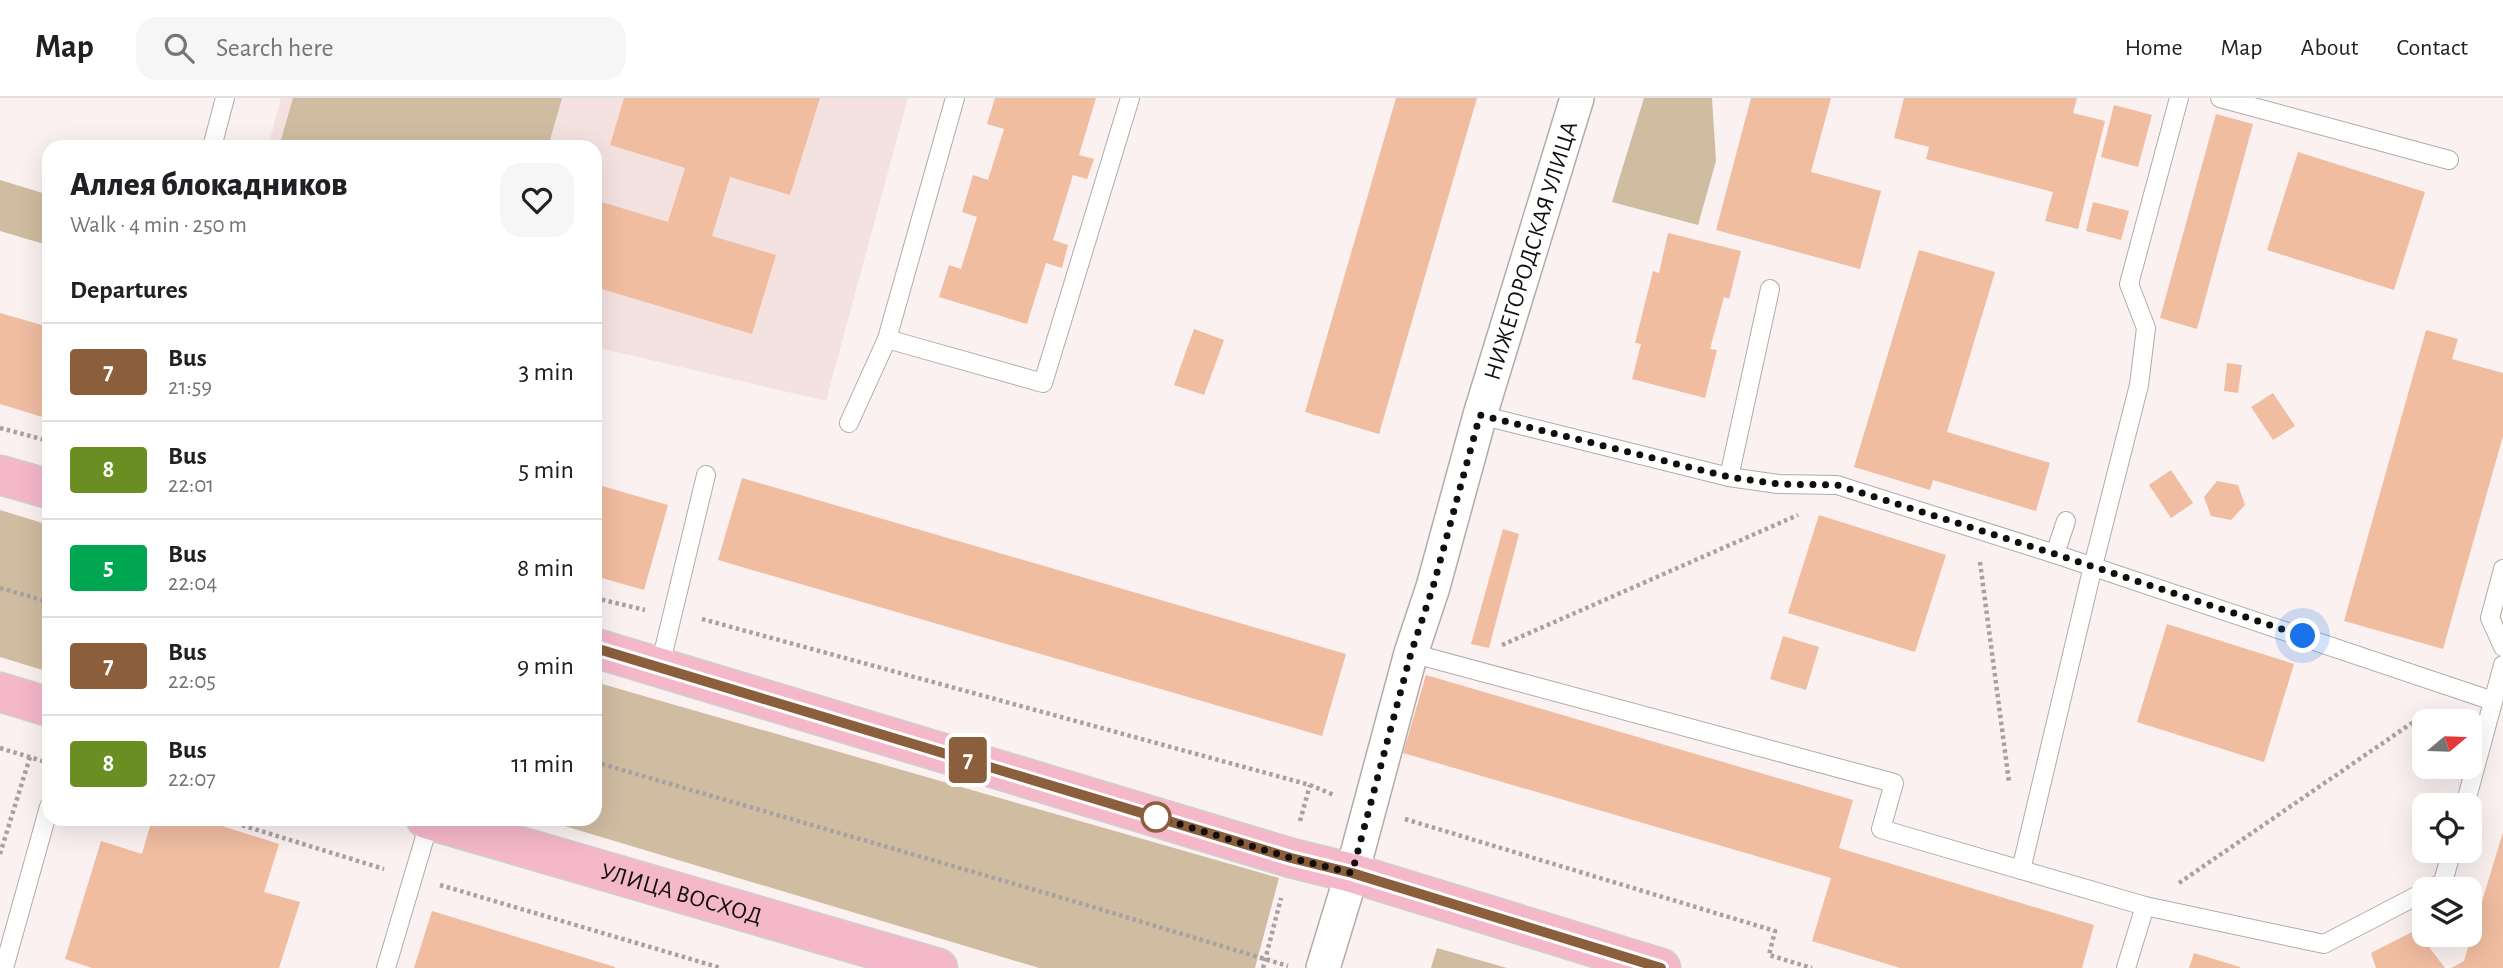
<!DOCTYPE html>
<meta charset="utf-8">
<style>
:root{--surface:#fff;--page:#f6f6f6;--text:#202124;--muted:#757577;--line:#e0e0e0}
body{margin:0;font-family:"Alegreya Sans",sans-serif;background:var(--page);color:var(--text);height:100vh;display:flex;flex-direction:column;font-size:26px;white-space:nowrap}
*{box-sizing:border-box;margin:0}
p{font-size:23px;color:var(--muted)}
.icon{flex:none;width:38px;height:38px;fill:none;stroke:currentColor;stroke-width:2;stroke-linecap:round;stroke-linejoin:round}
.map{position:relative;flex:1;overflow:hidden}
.side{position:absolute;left:42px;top:42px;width:560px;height:686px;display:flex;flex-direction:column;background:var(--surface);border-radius:21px;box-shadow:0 7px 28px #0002}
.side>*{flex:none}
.badge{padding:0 14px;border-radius:5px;font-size:24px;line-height:46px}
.needle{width:46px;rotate:71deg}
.controls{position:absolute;left:2412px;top:611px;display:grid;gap:14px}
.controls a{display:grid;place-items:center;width:70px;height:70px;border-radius:14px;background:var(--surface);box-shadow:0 7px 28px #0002;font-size:35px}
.you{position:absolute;width:35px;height:35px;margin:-18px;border:5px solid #fff;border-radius:50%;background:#1a73e8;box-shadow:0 0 0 10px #1a73e833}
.map>.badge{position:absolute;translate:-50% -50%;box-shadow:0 0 0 4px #fff}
h2{padding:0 28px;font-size:26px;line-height:63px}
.round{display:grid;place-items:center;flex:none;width:74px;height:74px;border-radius:21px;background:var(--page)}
.summary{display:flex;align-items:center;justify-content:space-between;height:119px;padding:0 28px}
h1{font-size:33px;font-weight:800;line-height:52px}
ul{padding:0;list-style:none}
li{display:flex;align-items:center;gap:21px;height:98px;padding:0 28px;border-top:2px solid var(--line)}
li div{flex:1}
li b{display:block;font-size:26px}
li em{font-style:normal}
li .badge{min-width:77px;font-weight:700;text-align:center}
header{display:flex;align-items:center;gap:42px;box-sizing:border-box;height:98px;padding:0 35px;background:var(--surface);border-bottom:2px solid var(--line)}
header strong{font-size:33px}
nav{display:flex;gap:38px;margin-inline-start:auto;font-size:24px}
.search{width:490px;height:63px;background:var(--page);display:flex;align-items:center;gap:18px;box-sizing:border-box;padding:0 24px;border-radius:21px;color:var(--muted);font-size:26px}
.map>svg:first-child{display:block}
.built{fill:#f4e2e0}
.green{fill:#d0bca1}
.building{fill:#f0bda1}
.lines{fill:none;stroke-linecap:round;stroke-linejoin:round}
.service-casing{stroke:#b3abaa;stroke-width:20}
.minor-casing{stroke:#b3abaa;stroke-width:36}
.primary-casing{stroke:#d0cfcf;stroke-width:41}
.path{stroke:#a8a1a1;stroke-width:4.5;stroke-dasharray:3.5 3.5;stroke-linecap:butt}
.service{stroke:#fff;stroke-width:18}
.minor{stroke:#fff;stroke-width:33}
.primary{stroke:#f5b7ca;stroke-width:38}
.line-casing{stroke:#fff;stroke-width:16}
.line{stroke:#8b5e3c;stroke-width:10}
.walk{stroke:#120f0f;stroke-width:7;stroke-dasharray:0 12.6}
.stop-dot{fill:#fff;stroke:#8b5e3c;stroke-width:3.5}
.labels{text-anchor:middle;stroke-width:6;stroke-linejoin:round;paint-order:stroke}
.street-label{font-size:24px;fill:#120f0f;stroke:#fff}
</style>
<header>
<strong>Map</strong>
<div class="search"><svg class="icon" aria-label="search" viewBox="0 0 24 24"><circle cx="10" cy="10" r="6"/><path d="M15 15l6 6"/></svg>Search here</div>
<nav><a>Home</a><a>Map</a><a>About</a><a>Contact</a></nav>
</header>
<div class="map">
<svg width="2503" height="870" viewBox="0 0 2503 870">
<rect width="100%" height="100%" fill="#faf1f0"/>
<polygon class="built" points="281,0 908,0 826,303 595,249 595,49 268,49"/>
<g class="green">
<polygon points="293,0 562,0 548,49 279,49"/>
<polygon points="1644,0 1712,0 1716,63 1698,127 1612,104"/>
<polygon points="0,82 49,97 49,130 44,146 0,133"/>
<polygon points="0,412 49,427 49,574 0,559"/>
<polygon points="595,584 1279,780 1255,870 1039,870 541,721 595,721"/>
<polygon points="1437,850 1507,870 1431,870"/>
</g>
<g class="building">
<polygon points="624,0 820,0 790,97 730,79 712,138 776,157 752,236 595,189 595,102 668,124 685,70 610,47"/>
<polygon points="995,0 1096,0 1079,57 1094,61 1087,81 1073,77 1053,142 1068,147 1062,170 1046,165 1027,226 939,199 949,167 961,171 977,119 962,114 973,77 988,82 1004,31 987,26"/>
<polygon points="1396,0 1477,0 1379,336 1305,314"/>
<polygon points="1751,0 1831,0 1811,74 1881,93 1860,171 1716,132"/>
<polygon points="1904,0 2077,0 2073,15 2105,23 2078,131 2045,123 2053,94 1926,61 1929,49 1894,40"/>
<polygon points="2114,7 2152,17 2138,69 2101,59"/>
<polygon points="2216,16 2253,26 2197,231 2160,220"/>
<polygon points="2298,54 2425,94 2394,192 2267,152"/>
<polygon points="2093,104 2129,113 2121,142 2086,133"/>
<polygon points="1668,135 1741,153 1729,201 1724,199 1710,251 1717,252 1705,300 1632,281 1641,246 1635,245 1653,173 1659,175"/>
<polygon points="1919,152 1995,174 1947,334 2050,365 2036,413 1933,382 1930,392 1854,369"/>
<polygon points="0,215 49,229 49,321 0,306"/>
<polygon points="1194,231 1224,242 1204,297 1174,287"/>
<polygon points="2426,232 2458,241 2452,261 2503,275 2503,338 2443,551 2344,523"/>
<polygon points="2227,265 2242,267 2238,295 2224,293"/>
<polygon points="2273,295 2295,328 2273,342 2251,309"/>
<polygon points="2171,372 2193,405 2171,420 2149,387"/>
<polygon points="742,380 1346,556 1322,638 718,462"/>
<polygon points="2217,383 2238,387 2245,407 2231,422 2211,418 2204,399"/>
<polygon points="595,386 668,407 644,492 595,478"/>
<polygon points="1819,417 1946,457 1915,554 1788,515"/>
<polygon points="1503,431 1519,436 1489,550 1471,546"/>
<polygon points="2167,526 2294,566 2264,664 2137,624"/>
<polygon points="1783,538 1819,549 1806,592 1770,581"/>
<polygon points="1426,577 1853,702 1839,750 2094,827 2082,870 1900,870 1812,843 1831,780 1403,655"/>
<polygon points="152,721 200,721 279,746 264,794 300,804 279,870 92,870 65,861 101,743 142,756"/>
<polygon points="2503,734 2503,870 2451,870 2464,863"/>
<polygon points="432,813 615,869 615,870 414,870"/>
<polygon points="2416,832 2445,870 2376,870 2371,855"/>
<polygon points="2194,855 2240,869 2240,870 2189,870"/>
</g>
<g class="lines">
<g class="service-casing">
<g id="service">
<polyline points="2220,0 2449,62"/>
<polyline points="212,49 225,0"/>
<polyline points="887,241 1043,285 1130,0"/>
<polyline points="1480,317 1729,379 1770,191"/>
<polyline points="849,325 887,241 955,0"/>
<polyline points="1729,379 1778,386 1837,387 2055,456 2493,603"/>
<polyline points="2055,456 2066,423"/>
<polyline points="2503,471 2490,520 2503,549"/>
<polyline points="1411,555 1894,685 1881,731 2145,808 2324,846 2424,794"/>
<polyline points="660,568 706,377"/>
<polyline points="2465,707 2503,567"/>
<polyline points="2021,772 2093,468 2139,287 2146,230 2129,186 2179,0"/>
<polyline points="2430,791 2443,784 2452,752"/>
<polyline points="4,870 49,709"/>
<polyline points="386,870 430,722"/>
<polyline points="2126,870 2145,808"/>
</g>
</g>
<g class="minor-casing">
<g id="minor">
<path id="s1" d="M1323,870L1352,775L1411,555L1433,489L1480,317L1577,0"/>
</g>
</g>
<g class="primary-casing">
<g id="primary">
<polyline points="0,377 49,391"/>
<polyline points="595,550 1291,760 1352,775 1661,870"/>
<polyline points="0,594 49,609"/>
<path id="s2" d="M426,721L938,870"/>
</g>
</g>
<g class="path">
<polyline points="0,330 49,343"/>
<polyline points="1980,464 2009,684"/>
<polyline points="0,490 49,504"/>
<polyline points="595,500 645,512"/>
<polyline points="702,521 1310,687 1334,697"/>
<polyline points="1502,547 1798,417"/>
<polyline points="0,650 49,665"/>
<polyline points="595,664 1073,803 1288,868"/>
<polyline points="222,721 384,771"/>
<polyline points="1405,721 1775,833 1769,857 1812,870"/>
<polyline points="1300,723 1310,687"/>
<polyline points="0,756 30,659"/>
<polyline points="2179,785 2428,614"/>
<polyline points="440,787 721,870"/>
<polyline points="1263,870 1281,800"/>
</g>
<use href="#service" class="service"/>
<use href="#minor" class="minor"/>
<use href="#primary" class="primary"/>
</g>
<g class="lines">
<g class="line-casing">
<polyline id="line" points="595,550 1291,760 1352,775 1661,870"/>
</g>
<use href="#line" class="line"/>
<polyline class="walk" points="1156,719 1291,760 1352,775 1411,555 1433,489 1480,317 1729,379 1778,386 1837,387 2055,456 2303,538"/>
</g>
<circle class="stop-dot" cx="1156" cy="719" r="14"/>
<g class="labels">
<g class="street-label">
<text dy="8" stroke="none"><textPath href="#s1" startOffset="747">НИЖЕГОРОДСКАЯ УЛИЦА</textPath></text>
<text dy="8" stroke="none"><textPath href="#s2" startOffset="266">УЛИЦА ВОСХОД</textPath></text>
</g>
</g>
</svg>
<div class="controls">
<a><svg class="needle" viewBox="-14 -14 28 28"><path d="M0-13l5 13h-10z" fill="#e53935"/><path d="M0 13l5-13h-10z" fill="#757577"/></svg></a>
<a><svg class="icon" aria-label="locate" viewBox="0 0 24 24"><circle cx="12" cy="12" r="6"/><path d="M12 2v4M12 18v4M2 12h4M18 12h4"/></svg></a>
<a><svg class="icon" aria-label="layers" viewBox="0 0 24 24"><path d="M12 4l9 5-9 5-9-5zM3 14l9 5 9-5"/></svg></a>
</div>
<div class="you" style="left:2303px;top:538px"></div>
<b class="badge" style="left:968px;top:662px;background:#8b5e3c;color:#fff">7</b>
<section class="side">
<div class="summary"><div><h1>Аллея блокадников</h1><p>Walk · 4 min · 250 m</p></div><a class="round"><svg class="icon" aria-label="heart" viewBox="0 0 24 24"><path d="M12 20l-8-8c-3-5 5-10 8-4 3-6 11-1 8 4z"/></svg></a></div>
<h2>Departures</h2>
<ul>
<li><span class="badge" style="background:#8b5e3c;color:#fff">7</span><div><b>Bus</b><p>21:59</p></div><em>3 min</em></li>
<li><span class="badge" style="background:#6b8e23;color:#fff">8</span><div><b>Bus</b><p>22:01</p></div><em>5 min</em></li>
<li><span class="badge" style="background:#00a651;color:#fff">5</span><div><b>Bus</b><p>22:04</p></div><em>8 min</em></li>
<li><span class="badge" style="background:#8b5e3c;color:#fff">7</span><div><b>Bus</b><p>22:05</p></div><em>9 min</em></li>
<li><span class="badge" style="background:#6b8e23;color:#fff">8</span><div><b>Bus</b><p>22:07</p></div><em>11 min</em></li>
</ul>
</section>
</div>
